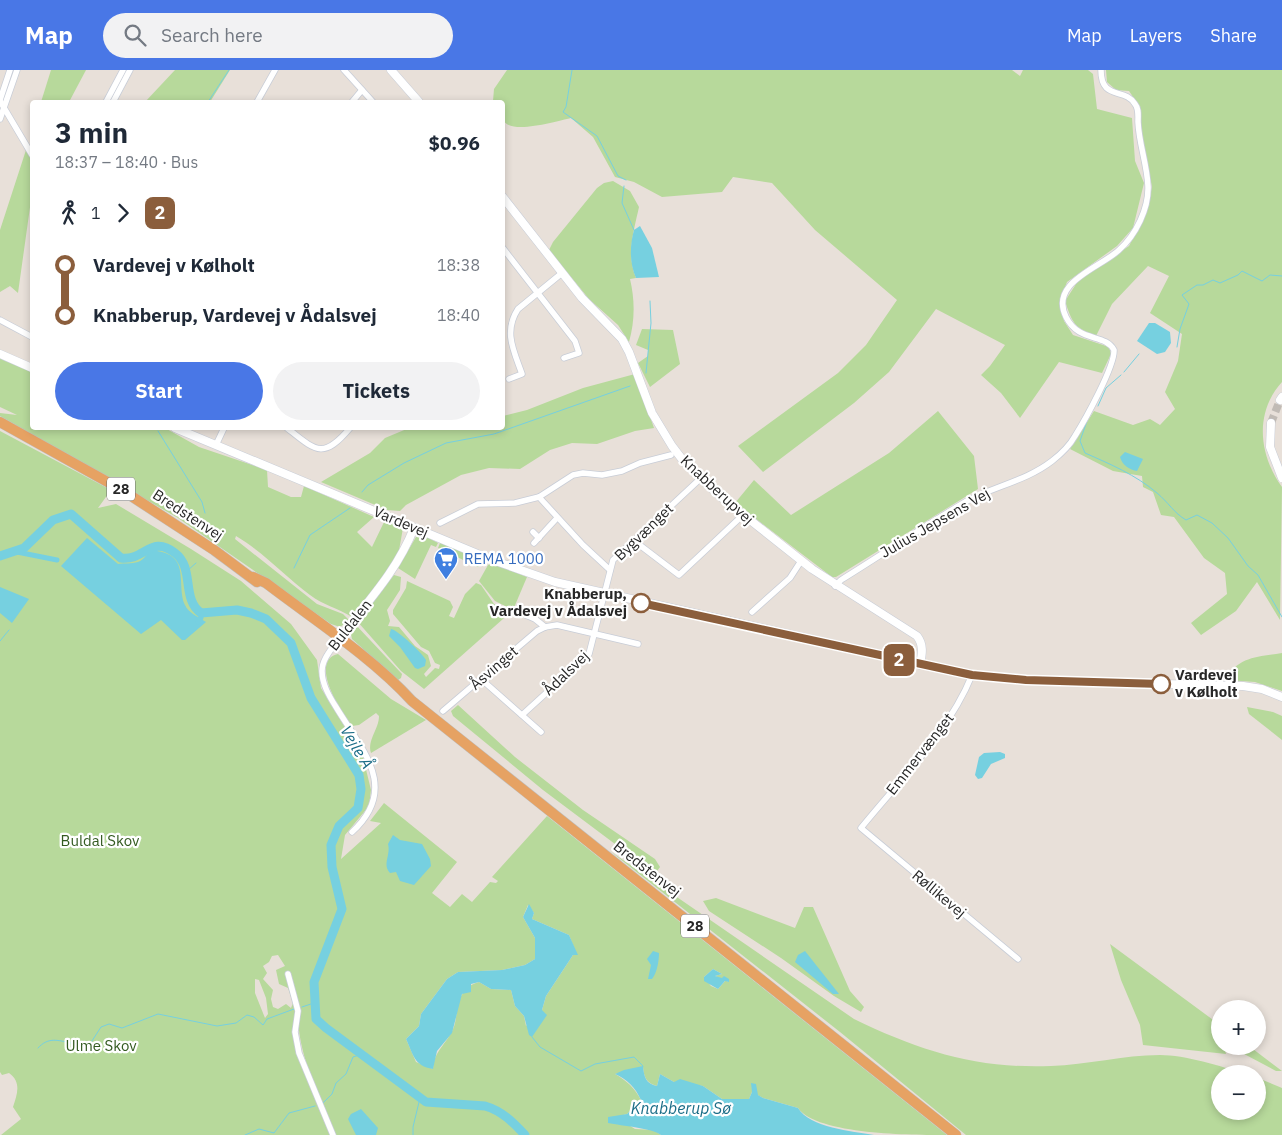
<!DOCTYPE html>
<meta charset="utf-8">
<style>
:root{--surface:#fff;--page:#f2f2f3;--text:#1f2937;--muted:#747a83;--accent:#4977e6}
body{margin:0;font-family:"IBM Plex Sans",sans-serif;background:var(--page);color:var(--text);height:100vh;display:flex;flex-direction:column;font-size:19px;white-space:nowrap}
*{box-sizing:border-box;margin:0}
p{font-size:16px;color:var(--muted)}
.icon{flex:none;width:28px;height:28px;fill:none;stroke:currentColor;stroke-width:2;stroke-linecap:round;stroke-linejoin:round}
.map{position:relative;flex:1;overflow:hidden}
.side{position:absolute;left:30px;top:30px;width:475px;height:330px;display:flex;flex-direction:column;background:var(--surface);border-radius:5px;box-shadow:0 2px 8px #0003}
.side>*{flex:none}
.badge{padding:0 10px;border-radius:8px;font-size:18px;line-height:32px}
.fabs{position:absolute;left:1211px;top:930px;display:grid;gap:10px}
.fabs a{display:grid;place-items:center;width:55px;height:55px;border-radius:50%;background:var(--surface);box-shadow:0 2px 8px #0003;font-size:25px}
.map>.badge{position:absolute;translate:-50% -50%;box-shadow:0 0 0 2px #fff}
.legs{display:flex;align-items:center;gap:8px;height:55px;padding:0 25px;font-size:16px}
.legs p{margin-inline-start:auto}
.summary{display:flex;align-items:center;justify-content:space-between;height:85px;padding:0 25px}
h1{font-size:28px;font-weight:700;line-height:38px}
.cta{display:flex;gap:10px;margin-top:auto;padding:10px 25px}
.cta a{flex:1;height:58px;border-radius:30px;background:var(--accent);color:#fff;font-size:20px;font-weight:700;line-height:58px;text-align:center}
.cta a+a{background:var(--page);color:var(--text)}
ul{padding:0 25px;list-style:none}
li{display:flex;align-items:center;gap:18px;height:50px;font-size:19px}
li i{display:grid;place-items:center;width:8px;height:100%;margin:0 6px;background:currentColor}
li i::after{content:'';width:12px;height:12px;margin:-6px;border:4px solid;border-radius:50%;background:var(--surface)}
li p{margin-inline-start:auto}
li:first-child i{background:linear-gradient(#0000 50%,currentColor 0)}
li:last-child i{background:linear-gradient(currentColor 50%,#0000 0)}
header{display:flex;align-items:center;gap:30px;box-sizing:border-box;height:70px;padding:0 25px;background:var(--accent);color:#fff}
header strong{font-size:24px}
nav{display:flex;gap:28px;margin-inline-start:auto;font-size:18px}
.search{width:350px;height:45px;background:var(--page);display:flex;align-items:center;gap:12px;box-sizing:border-box;padding:0 18px;border-radius:28px;color:var(--muted);font-size:19px}
.map>svg:first-child{display:block}
.green{fill:#b7d99b;fill-rule:evenodd}
.water{fill:#76d0e0}
.lines{fill:none;stroke-linecap:round;stroke-linejoin:round}
.stream{stroke:#76d0e0;stroke-width:1}
.canal{stroke:#76d0e0;stroke-width:5}
.river{stroke:#76d0e0;stroke-width:9}
.tertiary-tunnel{stroke:#c1bbb5;stroke-width:8;stroke-dasharray:8 4;stroke-linecap:butt}
.minor-casing{stroke:#c8cdd7;stroke-width:7}
.tertiary-casing{stroke:#c8cdd7;stroke-width:9}
.trunk-casing{stroke:#bebebe;stroke-width:11}
.minor{stroke:#fff;stroke-width:5.5}
.tertiary{stroke:#fff;stroke-width:8}
.trunk{stroke:#e6a263;stroke-width:10}
.line-1-casing{stroke:#fff;stroke-width:11}
.line-1{stroke:#8b5e3c;stroke-width:8}
.stop-1-dot{fill:#fff;stroke:#8b5e3c;stroke-width:2.5}
.labels{text-anchor:middle;stroke-width:4.5;stroke-linejoin:round;paint-order:stroke}
.shield{fill:#fff;stroke:#686868;stroke-width:1}
.shield-label{font-size:14px;font-weight:bold;fill:#272727}
.street-label{font-size:15px;fill:#272727;stroke:#fff}
.shop-label{font-size:15px;fill:#366cbe;stroke:#fff;text-anchor:start}
.stop-label{font-size:15px;font-weight:bold;fill:#272727;stroke:#fff;text-anchor:end}
.park-label{font-size:15px;fill:#335a20;stroke:#fff}
.water-label{font-size:16px;font-style:italic;fill:#1b6d87;stroke:#fff}
</style>
<header>
<strong>Map</strong>
<div class="search"><svg class="icon" aria-label="search" viewBox="0 0 24 24"><circle cx="10" cy="10" r="6"/><path d="M15 15l6 6"/></svg>Search here</div>
<nav><a>Map</a><a>Layers</a><a>Share</a></nav>
</header>
<div class="map">
<svg width="1282" height="1065" viewBox="0 0 1282 1065">
<rect width="100%" height="100%" fill="#e8e0d9"/>
<g class="green">
<polygon points="51,0 86,0 69,32 41,32"/>
<polygon points="175,0 230,0 210,32 145,32"/>
<path d="M507,0H1012L1020,6L1023,0H1088L1093,4L1097,39L1132,48L1135,91L1144,113L1133,158L1117,176L1067,212L1059,233L1064,251L1073,265L1109,277L1111,284L1102,303L1059,292L1020,348L1001,323L981,305L990,296L1005,275L936,239L889,302L854,333L763,402L738,376L838,303L866,275L897,230L815,160L772,113L733,107L722,122L662,127L634,112L615,107L593,67L571,48C557,51 508,66 503,49C501,44 503,37 502,32L493,31L494,19Z"/>
<path d="M1106,0H1282V312C1254,343 1259,385 1282,417L1280,550L1257,512L1236,541L1201,565L1191,553L1227,524L1225,503L1204,488L1174,447L1161,445L1153,422L1143,417L1142,406L1113,401L1070,379L1094,341L1133,355L1150,349L1160,355L1175,339L1165,322L1178,291L1182,264L1150,243L1169,206L1148,196L1112,234L1096,266C1074,258 1072,252 1065,231L1080,208L1129,176L1146,143L1152,117L1141,66L1140,37L1129,21L1116,20L1107,12Z"/>
<polygon points="26,80 32,91 32,123 18,223 10,216 0,222 0,160"/>
<path d="M613,111L630,121L639,137C634,160 626,185 636,208L630,209C635,230 635,251 629,272L618,255L589,229L549,180L553,172L597,118L604,113Z"/>
<polygon points="642,259 673,260 680,294 650,317 638,293 648,286 648,280 636,275"/>
<path d="M0,288L32,302V358H165L199,377L267,400L268,417L291,427H301L304,416L374,447L357,462L372,477L385,450L403,458L398,486L352,547C338,538 323,535 310,525C285,506 263,482 236,466L235,469L317,534L343,544L349,550L340,557L331,554L178,448L0,346V343L17,345L0,337Z"/>
<polygon points="635,304 654,358 635,361 597,374 572,373 550,380 520,399 489,398 461,405 406,435 400,441 387,440 321,412 370,383 385,368 409,358 502,358 503,346 527,340 583,318"/>
<polygon points="938,341 974,386 978,419 836,507 832,507 735,433 754,410 791,445 889,383"/>
<path d="M0,361L111,420L98,438L116,434L191,479L241,511L291,554L317,590L321,618L363,687L371,720L369,736L345,765L341,789L381,753L370,751L384,733L457,792L432,823L450,837L462,824L472,832L490,812L496,813L498,811L492,807L547,746L947,1065C913,1065 817,1065 798,1038L763,1028L752,1022L749,1029H722L703,1016L674,1012L660,1004L657,1016C646,1013 644,1007 643,997L615,1004C627,1011 634,1017 641,1030L627,1044L616,1047L635,1059L654,1060L661,1065H336C320,1029 300,989 298,950L296,981L331,1065H1L21,1049L13,1037C17,1025 22,1012 9,1003L2,1005L0,1002ZM528,835L534,843L532,849L569,865L577,885H573L546,926L542,940L526,956L524,946L515,936L511,920L491,919L479,912C472,914 467,917 463,923C457,932 457,944 455,953C451,971 433,980 433,999L416,992L406,969L419,956L421,944L447,909L458,902L502,900L525,895L535,889V868L523,847ZM278,885L285,896L276,900L279,914L288,918L293,933L291,938L286,934L278,939L273,937L271,929L273,920L263,909L267,903L263,896L269,892L272,886ZM713,899L722,904L715,906L729,912L726,910L718,919L711,916L704,907ZM255,909L259,910L266,928L268,944L265,948L255,923Z"/>
<polygon points="423,465 438,473 436,477 431,475 415,509 398,498 416,467"/>
<polygon points="440,473 479,488 482,491 478,497 438,478"/>
<polygon points="492,493 527,507 513,540 495,531 479,511 488,495"/>
<polygon points="394,505 401,507 400,520 387,540 390,551 388,556 399,557 415,576 428,585 431,596 424,604 426,607 435,598 439,599 440,595 435,593 429,581 421,577 393,544 393,540 406,518 407,511 450,531 453,537 449,546 454,548 465,524 476,513 481,515 494,534 512,541 424,619 401,601 357,551"/>
<polygon points="355,554 402,604 401,608 398,610 352,569 351,564"/>
<path d="M1282,583V621L1255,612L1227,610C1236,586 1260,587 1282,583Z"/>
<path d="M338,584L391,629L426,650L371,683C367,670 379,659 379,646L376,643L359,655L352,656C342,644 308,591 338,584Z"/>
<polygon points="458,635 515,687 583,740 655,789 660,797 655,804 543,720 453,646 451,641"/>
<polygon points="1247,637 1273,642 1282,646 1282,670 1249,644"/>
<path d="M610,781L854,949C920,981 977,999 1051,996C1087,995 1123,985 1160,985C1185,985 1221,996 1245,1004H1220V1041H1258V1008L1282,1018V1065H966L840,962Z"/>
<polygon points="716,828 795,858 804,837 813,837 850,921 864,937 861,942 834,926 781,888 709,841 703,831"/>
<polygon points="1110,874 1220,955 1220,976 1224,976 1226,984 1143,975 1140,955 1121,910"/>
<polygon points="1229,976 1249,976 1282,1001 1276,1001"/>
</g>
<g class="water">
<path d="M640,156L652,178L659,207L636,208C629,193 630,174 634,160Z"/>
<polygon points="1149,253 1155,253 1170,262 1171,273 1165,282 1157,284 1137,271"/>
<path d="M1125,382L1143,389L1137,401C1130,400 1122,395 1120,387Z"/>
<path d="M87,468L118,494C124,493 132,494 138,492C145,490 148,479 157,481C191,486 176,515 185,535C188,543 199,547 206,552L185,570H182L161,550L141,564L61,496Z"/>
<polygon points="0,517 29,529 12,553 0,543"/>
<path d="M391,559C398,560 423,584 426,590L425,596L418,599L415,598L400,577L389,566Z"/>
<polygon points="1000,682 1005,684 1005,688 991,694 982,708 978,709 975,705 979,687 984,683"/>
<path d="M393,765L400,770L422,774L430,789L431,796L414,815L400,811L396,802L390,803C382,794 391,785 388,774Z"/>
<path d="M529,834L534,843L532,849L569,865L578,885H573L546,926L542,940L547,945L532,967L529,965L524,946L515,936L511,920L491,919L479,912L471,914V922L462,924L452,963L437,981L433,999C414,996 413,984 406,969L419,956L421,944L447,909L458,902L502,900L525,895L535,889V868L523,847Z"/>
<path d="M653,881L659,883C659,891 657,903 652,909H648L651,895L647,889Z"/>
<polygon points="805,881 839,924 833,924 795,892 798,885"/>
<polygon points="713,899 722,904 715,906 722,908 724,906 729,909 729,912 725,911 718,919 704,911 704,907"/>
<path d="M643,996C644,1007 646,1014 657,1016L660,1004L674,1012L680,1009L703,1016L722,1029H749L752,1022L751,1013L756,1014L758,1025L763,1028L798,1038C810,1058 852,1061 874,1065H661C652,1058 622,1056 608,1053V1047L627,1044L641,1030C635,1017 628,1010 615,1004L624,1000Z"/>
<polygon points="361,1039 378,1058 376,1065 356,1065 348,1049 351,1044"/>
</g>
<g class="lines">
<g class="stream">
<polyline points="572,0 566,37 563,42 597,66 618,106 626,110"/>
<polyline points="208,32 229,0"/>
<polyline points="624,116 622,133 634,160"/>
<polyline points="1177,277 1180,259 1189,234 1182,225 1197,215 1203,215 1213,210 1220,213 1238,205 1242,201 1262,211 1270,205 1282,206"/>
<polyline points="1124,302 1139,284"/>
<polyline points="646,303 651,253 650,231"/>
<polyline points="1098,336 1106,318 1121,305"/>
<path d="M1087,351L1080,371L1085,383C1110,394 1136,405 1157,423C1168,432 1174,443 1186,450L1197,445L1212,453L1228,468L1248,496L1258,505L1282,547"/>
<polyline points="158,361 202,432 205,443"/>
<polyline points="362,422 368,415 404,393 446,373 494,364 630,316"/>
<polyline points="294,498 310,465 350,438"/>
<polyline points="187,501 196,493"/>
<polyline points="0,571 9,560"/>
<polyline points="302,937 314,933"/>
<polyline points="532,967 540,977 581,1001 595,994 634,987 643,996"/>
<path d="M38,978C48,967 57,970 71,973L74,977L82,978L90,974L101,957L109,954L122,958L158,944L217,956L236,953L247,945L254,947L263,955L267,949L294,939"/>
<polyline points="323,1033 332,1024 336,1013 346,1004 353,987 362,984"/>
<polyline points="245,1065 259,1059 274,1063 289,1043 315,1036"/>
<polyline points="413,1065 413,1057 420,1028"/>
</g>
<g class="canal">
<polyline points="17,482 57,490"/>
<polyline points="198,552 201,548 201,543"/>
</g>
<path class="river" d="M0,486L24,478L53,450L71,444L121,488C145,491 151,464 175,483C195,498 181,529 201,543L237,540L251,543L266,549L291,573L311,628L359,705L361,719L358,738L339,756L331,775L332,797L342,839L314,912L316,949L326,958L426,1032L485,1036C502,1041 513,1052 525,1065"/>
<polyline class="tertiary-tunnel" points="1271,353 1280,330"/>
<g class="minor-casing">
<g id="minor">
<polyline points="344,0 373,32"/>
<polyline points="0,30 10,0"/>
<polyline points="0,31 32,85"/>
<polyline points="106,32 123,0"/>
<polyline points="113,32 130,0"/>
<polyline points="257,32 275,0"/>
<polyline points="352,32 362,20"/>
<polyline points="0,49 17,0"/>
<polyline points="502,177 575,271 579,283 564,288"/>
<polyline points="0,250 32,267"/>
<path d="M509,309L522,304C514,281 503,262 518,239L562,203"/>
<path d="M287,358C316,381 323,390 350,358"/>
<polyline points="216,375 224,358"/>
<polyline points="539,427 583,475 610,500"/>
<polyline points="440,453 478,434 515,433 539,427 573,405 583,403 602,405 622,401 640,393 671,385"/>
<polyline points="533,462 539,468"/>
<polyline points="633,470 679,505 743,445"/>
<polyline points="534,473 557,448"/>
<path d="M835,516L841,510C883,484 924,456 967,431C995,416 1026,411 1052,391C1061,384 1070,375 1075,366C1085,350 1115,296 1114,280C1105,263 1079,273 1066,247C1049,212 1100,198 1119,180C1136,165 1149,138 1148,116C1147,94 1139,74 1138,52C1138,45 1139,39 1135,34C1125,17 1101,31 1101,0"/>
<polyline points="514,540 535,549 545,557"/>
<polyline points="752,542 790,508 801,491"/>
<path d="M335,574C329,582 322,591 322,601C322,614 329,626 336,637C362,680 400,718 352,762"/>
<path d="M972,605C949,662 899,711 861,758L1018,889"/>
<polyline points="481,609 541,662"/>
<polyline points="443,641 537,561 545,557 557,555 638,574"/>
<polyline points="522,645 589,584 613,490 701,408"/>
<polyline points="288,904 298,941 295,962 299,983 333,1065"/>
</g>
</g>
<g class="tertiary-casing">
<g id="tertiary">
<polyline points="391,0 419,32"/>
<path d="M502,126L582,228L622,269L629,282L652,343L672,376L685,393L721,427L812,499L917,566C924,575 922,584 920,595"/>
<polyline points="0,284 32,298"/>
<polyline points="1280,330 1282,327"/>
<polyline points="1271,353 1270,377 1282,408"/>
<polyline points="175,358 487,488 555,512 972,605 1044,611 1243,616 1262,619 1282,627"/>
<path d="M335,574C365,534 395,505 414,458"/>
</g>
</g>
<g class="trunk-casing">
<g id="trunk">
<polyline points="0,352 122,420 214,480 257,512"/>
<path d="M253,507L266,513C313,549 372,587 412,631L956,1065"/>
</g>
</g>
<use href="#minor" class="minor"/>
<use href="#tertiary" class="tertiary"/>
<use href="#trunk" class="trunk"/>
</g>
<g class="lines">
<g class="line-1-casing">
<polyline id="line-1" points="641,533 972,605 1026,610 1161,614"/>
</g>
<use href="#line-1" class="line-1"/>
</g>
<defs>
<g id="supermarket-pin" transform="scale(1.25)"><path d="M0 17L-7.5 6A9.5 9.5 0 1 1 7.5 6Z" fill="#3f7fe0" stroke="#fff"/><path d="M-6-5.5h2.5l.6 2H6L4.5 2H-2.5L-4.4-4H-6ZM-1.5 3.2a1.3 1.3 0 1 0 .1 0ZM3 3.2a1.3 1.3 0 1 0 .1 0Z" fill="#fff"/></g>
</defs>
<g fill-rule="evenodd">
<use href="#supermarket-pin" x="446" y="489"/>
</g>
<g class="stop-1-dot">
<circle cx="641" cy="533" r="9"/>
<circle cx="1161" cy="614" r="9"/>
</g>
<g class="labels">
<g class="shield">
<rect x="107" y="407.5" width="28" height="23" rx="4"/>
<rect x="681" y="844.5" width="28" height="23" rx="4"/>
</g>
<g class="shield-label">
<text x="121" y="424">28</text>
<text x="695" y="861">28</text>
</g>
<g class="street-label">
<text transform="translate(717 420) rotate(43)" y="5">Knabberupvej</text>
<text transform="translate(188 445) rotate(33)" y="5">Bredstenvej</text>
<text transform="translate(401 452) rotate(23)" y="5">Vardevej</text>
<text transform="translate(935 453) rotate(-30)" y="5">Julius Jepsens Vej</text>
<text transform="translate(644 462) rotate(-44)" y="5">Bygvænget</text>
<text transform="translate(350 555) rotate(-52)" y="5">Buldalen</text>
<text transform="translate(494 598) rotate(-41)" y="5">Åsvinget</text>
<text transform="translate(566 603) rotate(-44)" y="5">Ådalsvej</text>
<text transform="translate(920 684) rotate(-52)" y="5">Emmervænget</text>
<text transform="translate(647 799) rotate(38)" y="5">Bredstenvej</text>
<text transform="translate(939 824) rotate(40)" y="5">Røllikevej</text>
</g>
<g class="shop-label">
<text x="464" y="494">REMA 1000</text>
</g>
<g class="stop-label">
<text x="627" y="529">Knabberup,<tspan x="627" dy="17">Vardevej v Ådalsvej</tspan></text>
<text x="1175" y="610" text-anchor="start">Vardevej<tspan x="1175" dy="17">v Kølholt</tspan></text>
</g>
<g class="park-label">
<text x="100" y="776">Buldal Skov</text>
<text x="101" y="981">Ulme Skov</text>
</g>
<g class="water-label">
<text transform="translate(357 677) rotate(59)" y="6">Vejle Å</text>
<text x="681" y="1044">Knabberup Sø</text>
</g>
</g>
</svg>
<div class="fabs">
<a>+</a>
<a>−</a>
</div>
<b class="badge" style="left:899px;top:590px;background:#8b5e3c;color:#fff">2</b>
<section class="side">
<div class="summary"><div><h1>3 min</h1><p>18:37 – 18:40 · Bus</p></div><b>$0.96</b></div>
<div class="legs"><svg class="icon" aria-label="walk" viewBox="0 0 24 24"><circle cx="13" cy="4" r="2"/><path d="M13 8l-2 6 4 7M11 14l-3 7M7 12l3-4h3l4 4"/></svg>1<svg class="icon" aria-label="forward" viewBox="0 0 24 24"><path d="M9 5l7 7-7 7"/></svg><b class="badge" style="background:#8b5e3c;color:#fff">2</b></div>
<ul>
<li><i style="color:#8b5e3c"></i><b>Vardevej v Kølholt</b><p>18:38</p></li>
<li><i style="color:#8b5e3c"></i><b>Knabberup, Vardevej v Ådalsvej</b><p>18:40</p></li>
</ul>
<div class="cta"><a>Start</a><a>Tickets</a></div>
</section>
</div>
